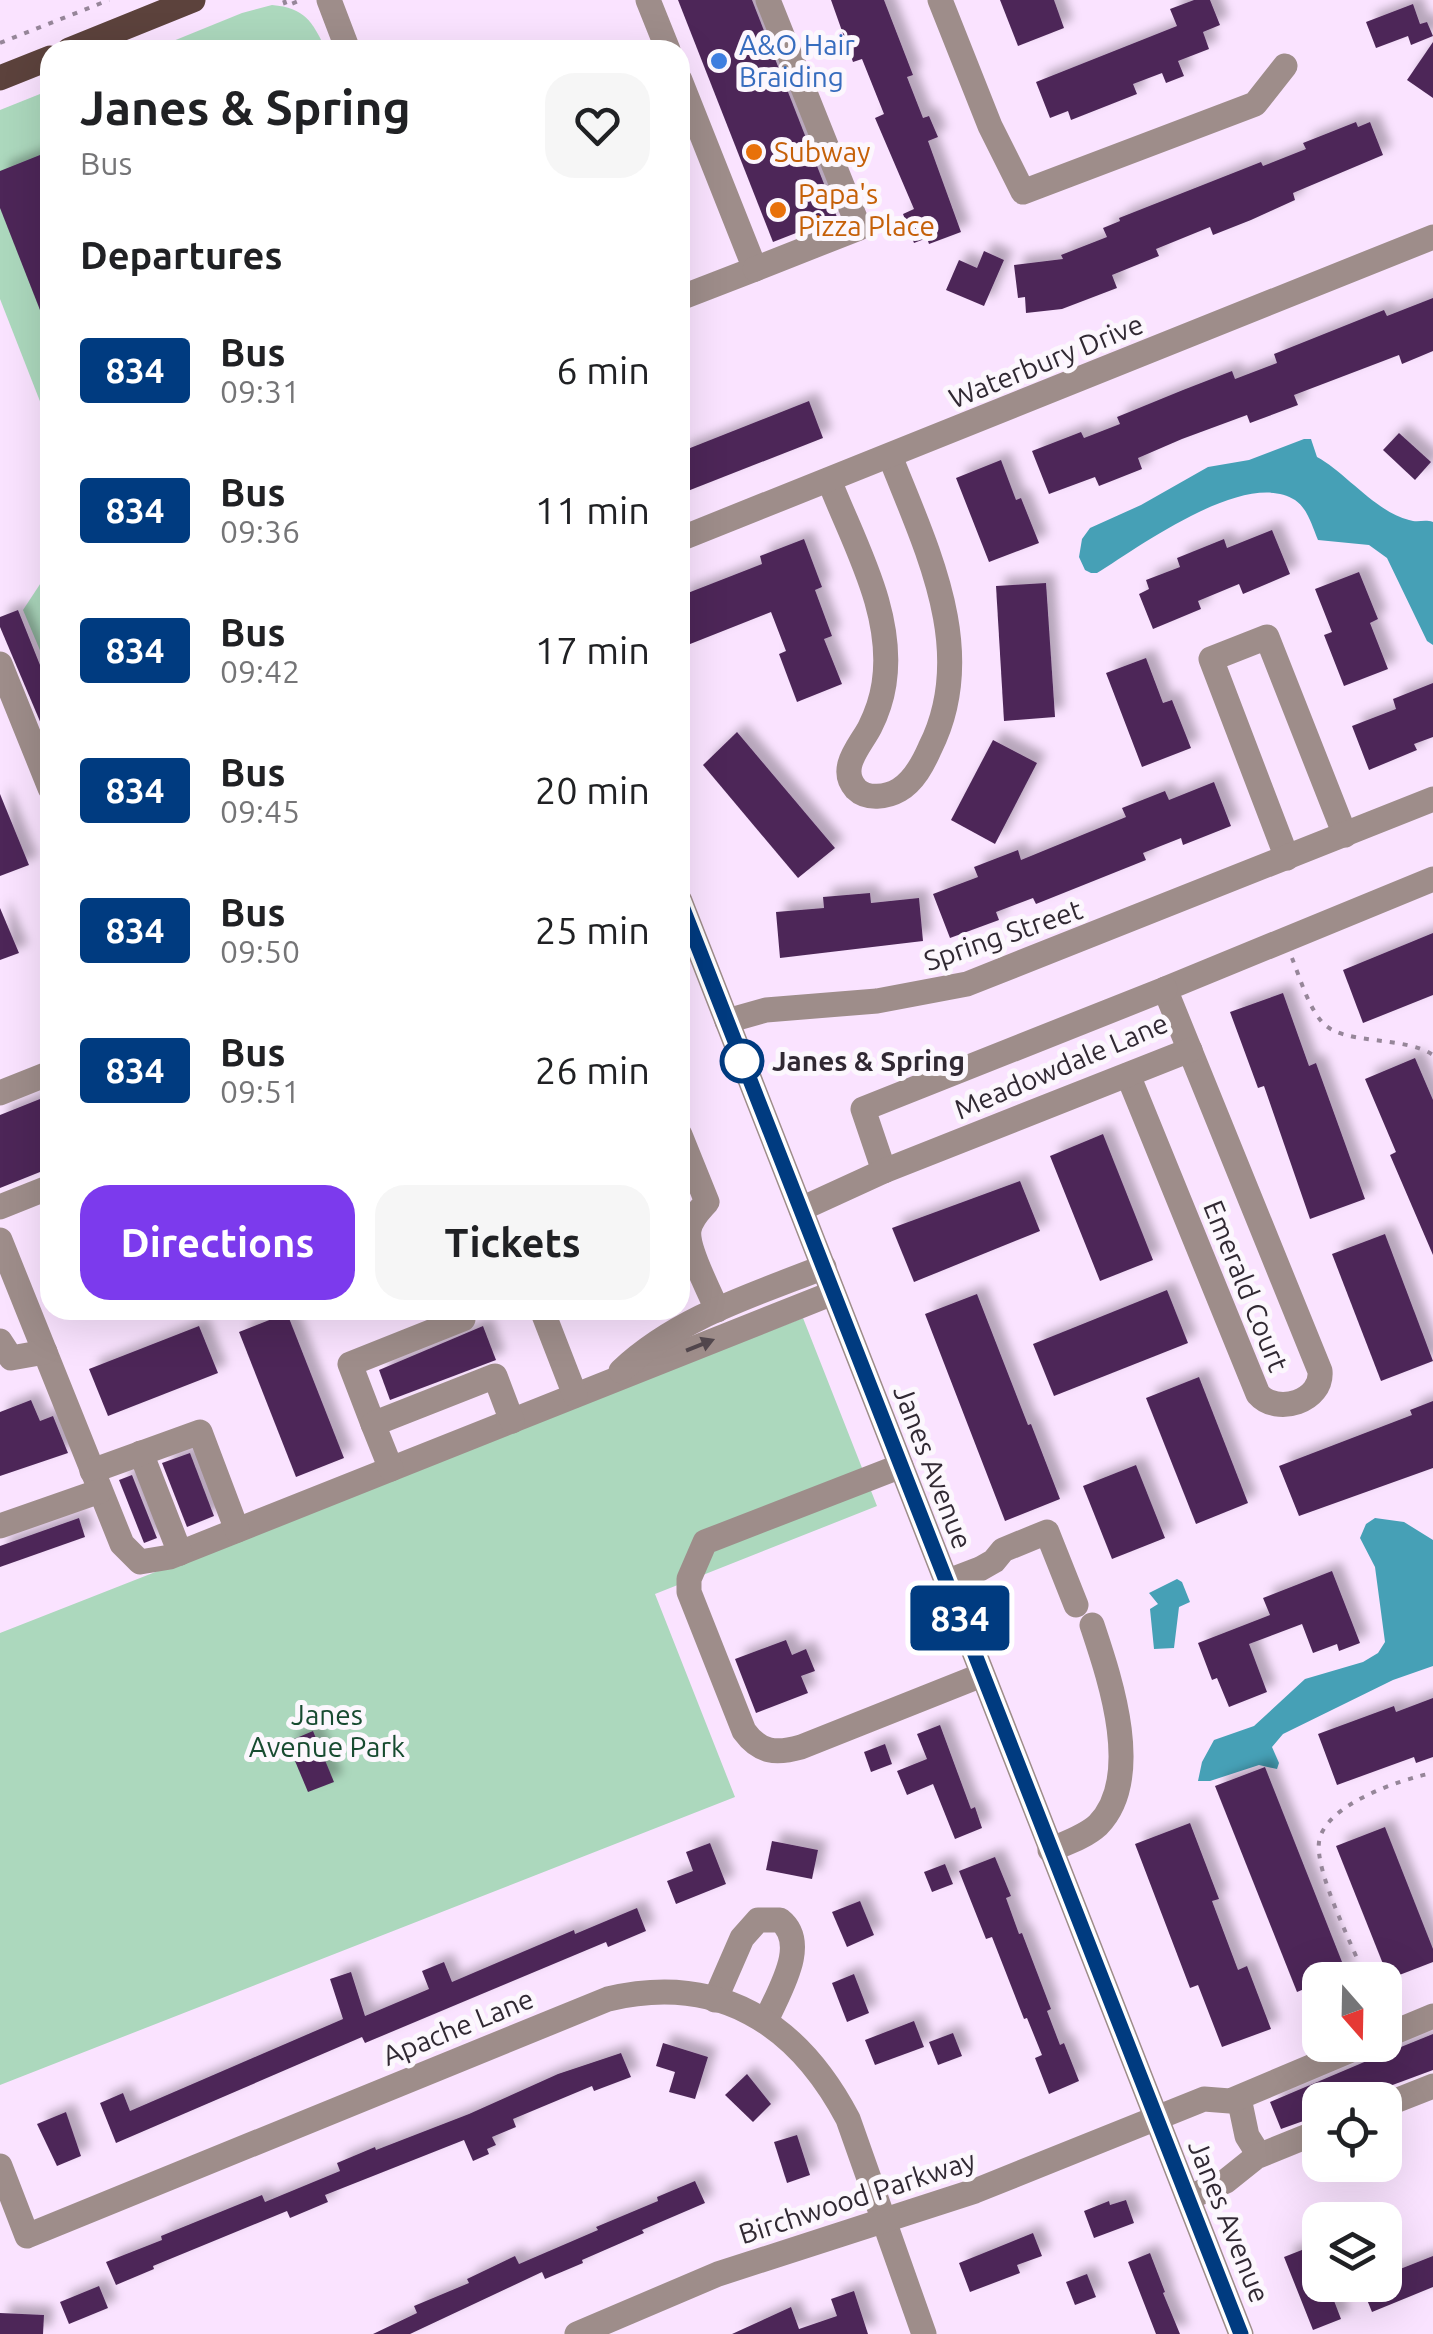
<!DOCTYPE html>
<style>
:root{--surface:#fff;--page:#f6f6f6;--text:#202124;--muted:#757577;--accent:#7c3aed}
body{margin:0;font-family:Ubuntu,sans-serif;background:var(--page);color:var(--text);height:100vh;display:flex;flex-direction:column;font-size:38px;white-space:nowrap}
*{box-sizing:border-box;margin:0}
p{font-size:32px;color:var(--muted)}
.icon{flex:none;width:55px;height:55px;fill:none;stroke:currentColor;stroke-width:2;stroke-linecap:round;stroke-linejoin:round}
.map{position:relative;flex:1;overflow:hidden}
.side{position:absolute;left:40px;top:40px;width:650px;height:1280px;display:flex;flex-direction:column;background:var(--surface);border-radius:30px;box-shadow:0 10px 40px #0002}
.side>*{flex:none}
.badge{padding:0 20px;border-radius:8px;font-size:35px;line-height:65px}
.needle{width:65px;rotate:160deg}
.controls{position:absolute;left:1302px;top:1962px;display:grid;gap:20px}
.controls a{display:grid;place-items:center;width:100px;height:100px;border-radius:20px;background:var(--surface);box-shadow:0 10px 40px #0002;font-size:50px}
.map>.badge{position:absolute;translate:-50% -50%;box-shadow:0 0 0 5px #fff}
h2{padding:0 40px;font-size:38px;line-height:90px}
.round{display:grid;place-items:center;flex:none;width:105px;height:105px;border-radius:30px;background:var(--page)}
.summary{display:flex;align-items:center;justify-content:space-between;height:170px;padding:0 40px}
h1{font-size:48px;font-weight:700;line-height:75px}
.button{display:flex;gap:20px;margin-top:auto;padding:20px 40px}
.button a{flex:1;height:115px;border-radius:30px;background:var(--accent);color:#fff;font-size:40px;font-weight:700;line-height:115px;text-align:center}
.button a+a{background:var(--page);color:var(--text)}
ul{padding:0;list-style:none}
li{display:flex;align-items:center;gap:30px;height:140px;padding:0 40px}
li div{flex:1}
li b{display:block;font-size:38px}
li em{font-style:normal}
li .badge{min-width:110px;font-weight:700;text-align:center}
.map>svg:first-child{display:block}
.green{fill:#acd8bd}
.water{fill:#46a0b6}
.building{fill:#4d2858;filter:url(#shadow)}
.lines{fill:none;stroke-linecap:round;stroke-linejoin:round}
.path{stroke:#968699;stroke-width:4;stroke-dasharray:5 8;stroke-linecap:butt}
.minor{stroke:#9e8d8a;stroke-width:25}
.major{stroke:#5c423c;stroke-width:25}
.oneway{fill:#52474d}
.line-casing{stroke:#fff;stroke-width:22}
.line{stroke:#003b80;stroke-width:15}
.shop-dot{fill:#3f7fe0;stroke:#fcf7fd;stroke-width:4}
.food-dot{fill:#e8710a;stroke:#fcf7fd;stroke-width:4}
.stop-dot{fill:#fff;stroke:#003b80;stroke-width:5}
.labels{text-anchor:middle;stroke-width:10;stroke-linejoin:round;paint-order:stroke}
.shop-label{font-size:28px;fill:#366cbe;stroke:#fcf7fd;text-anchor:start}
.food-label{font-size:28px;fill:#c56008;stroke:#fcf7fd;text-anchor:start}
.street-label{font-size:28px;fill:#312933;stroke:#fcf7fd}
.stop-label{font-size:28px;font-weight:bold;fill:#312933;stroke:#fcf7fd;text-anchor:start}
.park-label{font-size:28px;fill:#174b30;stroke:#fcf7fd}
</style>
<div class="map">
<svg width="1433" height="2334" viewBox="0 0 1433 2334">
<defs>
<filter id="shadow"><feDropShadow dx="9" dy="-9" stdDeviation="5" flood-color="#0004"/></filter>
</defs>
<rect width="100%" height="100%" fill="#fae3ff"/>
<g class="green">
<path d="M272,5C305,8 312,21 326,50H151L242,13Z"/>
<polygon points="50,90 50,427 0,299 0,110"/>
<polygon points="50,569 50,674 23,610"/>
<polygon points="803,1318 877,1506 655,1594 735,1797 0,2085 0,1633"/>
</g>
<g class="water">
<path d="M1304,439H1311L1317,457C1345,472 1376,512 1409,520C1418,523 1424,519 1433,522V645L1427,641L1387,558L1369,545L1318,540C1312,526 1308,509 1295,500C1245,468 1138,548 1097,573H1091L1085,570L1079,557L1082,539L1090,528L1141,505L1208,467L1249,460Z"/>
<polygon points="1375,1518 1404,1522 1433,1540 1433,1666 1393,1680 1283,1734 1272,1747 1279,1763 1277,1769 1259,1765 1210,1781 1198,1781 1202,1762 1214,1740 1254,1726 1305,1679 1363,1662 1378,1653 1385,1642 1375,1567 1360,1538 1366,1524"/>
<polygon points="1177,1579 1182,1582 1190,1602 1179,1607 1174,1648 1154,1649 1150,1609 1158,1604 1149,1593"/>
</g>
<g class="building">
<polygon points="678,0 752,0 837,217 773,242"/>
<polygon points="831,0 884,0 913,75 907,77 923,118 929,116 938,137 928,141 961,232 929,244 927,238 914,243 903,214 914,209 875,118 884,114 862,59 853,62"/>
<polygon points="1000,0 1054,0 1064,28 1018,46"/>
<polygon points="1194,0 1210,0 1220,25 1203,32 1209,49 1178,61 1184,76 1166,83 1162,73 1133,84 1137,94 1071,120 1068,111 1050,118 1036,82 1177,26 1170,9"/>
<polygon points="1413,4 1420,24 1427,22 1433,36 1411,45 1408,36 1376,48 1366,22"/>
<polygon points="1433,42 1433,98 1407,80"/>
<polygon points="1356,122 1358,127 1370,122 1383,155 1293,193 1295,200 1251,220 1213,235 1210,227 1156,249 1159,256 1112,275 1117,288 1062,309 1026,313 1025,297 1018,298 1014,265 1063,259 1061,255 1107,237 1103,228 1120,221 1119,218 1261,162 1263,166 1306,149 1303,143"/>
<polygon points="50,151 50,333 49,333 0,208 0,171"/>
<polygon points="984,251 1004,260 984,306 946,290 959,260 977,268"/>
<polygon points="1433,298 1433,351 1402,364 1399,355 1294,395 1298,405 1250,423 1247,415 1182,439 1138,458 1142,469 1099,486 1095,477 1049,494 1032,451 1081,432 1084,438 1120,424 1117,417 1183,390 1232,371 1235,379 1277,363 1274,354 1384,310 1387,316"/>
<polygon points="809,401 823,438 680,494 680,452"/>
<polygon points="1399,433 1431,462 1415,480 1383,450"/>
<polygon points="1001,460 1016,500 1021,498 1039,543 989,562 956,478"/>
<polygon points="1272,530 1290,574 1243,594 1239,584 1198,601 1201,609 1153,629 1139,594 1149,589 1146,580 1180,567 1177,558 1224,539 1227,548"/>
<polygon points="804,539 822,587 815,590 832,636 824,639 842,684 797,702 779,654 786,651 771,612 680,648 680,596 762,564 760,556"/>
<polygon points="1359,572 1378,619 1370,623 1388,669 1344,686 1324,635 1332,632 1315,589"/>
<polygon points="1046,583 1055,717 1004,721 996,586"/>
<polygon points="18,610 50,690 50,745 0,627 0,617"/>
<polygon points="1146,658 1163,703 1172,700 1191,748 1142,767 1106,673"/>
<polygon points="1433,683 1433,737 1414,744 1417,750 1369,770 1352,726 1396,709 1393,699"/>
<polygon points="737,732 835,848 798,878 703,765"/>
<polygon points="993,740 1037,763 995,844 951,820"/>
<polygon points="1214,782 1231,826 1183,845 1181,838 1143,853 1146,860 1036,904 1033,898 996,912 999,920 950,938 933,894 978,877 974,867 1018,850 1021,860 1126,817 1122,808 1165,791 1169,800"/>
<polygon points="0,794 29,865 0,876"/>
<polygon points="870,893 871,903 919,898 923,941 780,958 776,912 824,908 823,897"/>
<polygon points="0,908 19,953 0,960"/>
<polygon points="1433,933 1433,995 1363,1023 1343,970"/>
<polygon points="1283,993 1309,1066 1316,1063 1365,1199 1310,1219 1264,1086 1258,1088 1230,1012"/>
<polygon points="1415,1058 1433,1100 1433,1255 1390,1155 1396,1152 1365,1079"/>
<polygon points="50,1095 50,1168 0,1188 0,1115"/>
<polygon points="1103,1134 1153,1260 1100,1281 1050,1156"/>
<polygon points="1020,1181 1040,1231 914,1282 892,1228"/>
<polygon points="1385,1234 1433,1361 1381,1381 1332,1254"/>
<polygon points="1167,1290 1188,1343 1054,1396 1033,1344"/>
<polygon points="977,1294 1028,1425 1031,1424 1060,1499 1005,1521 925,1314"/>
<polygon points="287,1313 344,1458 296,1477 239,1332"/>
<polygon points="199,1326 218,1373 108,1416 89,1369"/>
<polygon points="483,1326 496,1360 390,1400 379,1370"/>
<polygon points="1199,1377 1248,1503 1196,1524 1146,1398"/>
<polygon points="31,1400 40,1421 53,1416 68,1453 0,1476 0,1412"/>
<polygon points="1433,1401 1433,1468 1299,1516 1279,1466 1412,1415 1410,1410"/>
<polygon points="190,1453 214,1516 187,1527 162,1463"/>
<polygon points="1136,1465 1165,1538 1112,1559 1083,1486"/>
<polygon points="132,1475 157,1538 144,1543 119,1480"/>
<polygon points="79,1518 85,1537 0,1567 0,1546"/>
<polygon points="1332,1571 1360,1643 1339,1651 1337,1644 1313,1653 1302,1624 1249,1644 1267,1692 1229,1707 1217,1678 1212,1680 1198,1643 1270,1615 1263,1598"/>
<polygon points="786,1640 792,1655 806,1649 815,1671 801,1676 808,1693 756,1713 735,1659"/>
<polygon points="1433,1698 1433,1757 1416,1763 1414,1757 1337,1785 1318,1734 1394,1706 1396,1712"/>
<polygon points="940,1725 971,1809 975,1807 982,1828 955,1839 933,1784 907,1795 897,1771 927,1759 917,1734"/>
<polygon points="313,1731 334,1782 308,1792 287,1742"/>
<polygon points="885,1744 892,1764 871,1772 864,1752"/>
<polygon points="1265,1767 1346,1972 1297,1992 1215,1786"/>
<polygon points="1190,1823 1219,1899 1212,1901 1238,1970 1247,1966 1271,2029 1222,2047 1198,1985 1190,1988 1135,1844"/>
<polygon points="1385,1827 1433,1949 1433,1962 1389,1979 1336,1846"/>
<polygon points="772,1841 818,1850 812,1879 766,1870"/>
<polygon points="710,1843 726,1884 676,1904 667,1881 693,1871 686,1852"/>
<polygon points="995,1857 1011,1896 1006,1898 1019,1934 1022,1933 1051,2009 1047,2011 1060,2045 1064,2043 1079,2081 1049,2094 1035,2058 1042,2055 1027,2018 1024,2019 992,1937 986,1939 959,1871"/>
<polygon points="945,1864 953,1884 932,1892 924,1872"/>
<polygon points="860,1901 874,1935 847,1947 832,1912"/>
<polygon points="637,1908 646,1931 608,1947 606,1942 365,2043 362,2037 116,2143 100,2103 123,2093 130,2111 343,2019 330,1979 351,1972 365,2016 429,1989 422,1971 444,1962 452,1982 574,1930 575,1934"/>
<polygon points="854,1974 869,2013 847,2022 832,1983"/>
<polygon points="914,2021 924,2047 875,2065 865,2040"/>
<polygon points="953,2033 962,2056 938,2065 929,2042"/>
<polygon points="1433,2034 1433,2070 1379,2090 1369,2100 1320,2100 1320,2115 1281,2129 1270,2102 1369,2060 1377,2053 1391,2051"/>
<polygon points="663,2043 708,2057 695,2099 669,2092 675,2072 656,2066"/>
<polygon points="621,2053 631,2077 594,2091 592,2086 513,2119 516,2127 492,2137 496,2145 487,2149 489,2154 473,2161 464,2140 325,2195 328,2202 290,2218 287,2211 153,2266 154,2269 116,2285 106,2262 162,2240 161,2236 262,2195 265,2202 340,2171 337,2163 375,2147 376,2150 469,2114 558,2074"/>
<polygon points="747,2074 771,2104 753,2122 725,2095"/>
<polygon points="66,2112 81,2156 57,2166 37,2124"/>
<polygon points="797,2135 810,2175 787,2183 774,2142"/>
<polygon points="695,2181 705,2203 642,2230 644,2233 582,2260 583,2263 545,2279 542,2272 410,2334 373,2334 417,2313 414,2306 469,2283 467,2279 515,2256 519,2264 598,2230 596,2227 658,2201 657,2197"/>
<polygon points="1126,2200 1134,2223 1094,2238 1084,2211 1109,2201 1110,2205"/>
<polygon points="1033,2233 1042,2256 1017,2265 1020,2273 970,2292 959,2263"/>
<polygon points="1312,2246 1320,2265 1320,2285 1328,2285 1341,2319 1313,2330 1284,2257"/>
<polygon points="1150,2253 1165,2292 1163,2293 1180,2334 1156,2334 1128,2262"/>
<polygon points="1433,2256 1433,2287 1372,2312 1361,2285 1385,2285 1385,2275"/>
<polygon points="1087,2274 1096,2297 1075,2305 1066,2282"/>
<polygon points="99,2286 108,2308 69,2324 60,2302"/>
<polygon points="854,2291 868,2334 732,2334 791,2307 799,2329 837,2316 831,2299"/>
<polygon points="0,2313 44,2315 43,2334 0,2334"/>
</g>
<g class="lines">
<g class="path">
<polyline points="284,0 286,6 301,0"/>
<polyline points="0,43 109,0"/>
<path d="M1292,958C1300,978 1308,1006 1322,1022C1343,1046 1403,1035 1433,1055"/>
<path d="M1366,1980C1354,1948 1315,1873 1319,1842C1324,1805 1401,1779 1433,1773"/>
</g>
<g class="minor">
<polyline points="329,0 348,50"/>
<polyline points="648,0 668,50"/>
<polyline points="940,0 990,126 1023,192 1255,104 1285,66"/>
<polyline points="680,80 755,269 680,298"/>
<polyline points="755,269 859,228 768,0"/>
<path d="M829,480C854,544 895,614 884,684C882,697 876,715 870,727C861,745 837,768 856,789C867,800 887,797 899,790C914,781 923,764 930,748C979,651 926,548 890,456"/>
<polyline points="680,539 1433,237"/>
<polyline points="0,664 50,788"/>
<polyline points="1287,858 1211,659 1267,637 1345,835"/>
<polyline points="680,901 1241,2334"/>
<polyline points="727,1021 766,1010 877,1001 967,984 1433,799"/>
<path d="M1128,1075L1258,1394C1277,1416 1323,1401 1320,1371L1165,989L1433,879"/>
<polyline points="0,1093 50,1073"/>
<path d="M680,1135L707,1202C700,1210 691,1218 689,1230C686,1249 710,1291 717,1310"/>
<polyline points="884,1171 863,1109 1165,989"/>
<polyline points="0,1207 50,1187"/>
<polyline points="801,1209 884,1171 1190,1050"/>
<polyline points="0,1240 122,1544 140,1562 170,1557 833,1293"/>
<polyline points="542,1310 575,1395"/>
<polyline points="0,1341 11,1358 45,1352"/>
<path d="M621,1371C677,1318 753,1295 824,1267"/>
<polyline points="373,1424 350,1364 463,1319"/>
<polyline points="141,1453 180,1553"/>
<path d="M901,1466L705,1542L689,1579V1592L744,1731C760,1753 776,1754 801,1747L982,1675"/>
<polyline points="391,1469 373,1424 495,1376 512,1421"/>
<polyline points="92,1471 200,1432 237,1530"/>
<polyline points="0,1526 100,1491"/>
<polyline points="946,1582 980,1569 994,1561 1003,1550 1047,1532 1076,1605"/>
<path d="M1050,1850C1066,1843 1085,1837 1098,1825C1144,1778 1110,1679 1092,1625"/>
<path d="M715,2000L742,1938L758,1920H780C810,1944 778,1992 766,2021"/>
<polyline points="1385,2036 1433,2016"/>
<polyline points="1239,2098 1247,2136 1259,2155"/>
<polyline points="1385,2105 1433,2086"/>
<path d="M0,2166L27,2236L608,1999C718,1973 797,2022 848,2119L924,2334"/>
<polyline points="1188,2198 1226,2181 1256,2157 1320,2131"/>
<polyline points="577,2334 718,2274 975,2191 1204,2099 1230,2101 1363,2045"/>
</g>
<g class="major">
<polyline points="69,50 193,0"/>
<polyline points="0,78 50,58"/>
</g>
</g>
<defs><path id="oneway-solid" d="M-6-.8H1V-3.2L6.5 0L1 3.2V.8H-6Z" transform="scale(2.5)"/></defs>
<use class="oneway" href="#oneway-solid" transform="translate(700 1345) rotate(-22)"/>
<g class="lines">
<g class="line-casing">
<polyline id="line" points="680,901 1241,2334"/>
</g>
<use href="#line" class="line"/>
</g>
<circle class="shop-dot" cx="719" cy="61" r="10"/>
<g class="food-dot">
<circle cx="754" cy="152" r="10"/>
<circle cx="778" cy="210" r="10"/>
</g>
<circle class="stop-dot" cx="742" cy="1061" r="20"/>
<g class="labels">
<g class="shop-label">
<text x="739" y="55">A&amp;O Hair<tspan x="739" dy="32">Braiding</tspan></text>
</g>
<g class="food-label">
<text x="774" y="162">Subway</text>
<text x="798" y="204">Papa's<tspan x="798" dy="32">Pizza Place</tspan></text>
</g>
<g class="street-label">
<text transform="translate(1046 361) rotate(-22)" y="10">Waterbury Drive</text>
<text transform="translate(1003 935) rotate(-19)" y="10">Spring Street</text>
<text transform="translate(1061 1066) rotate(-23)" y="10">Meadowdale Lane</text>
<text transform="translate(1246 1286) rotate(68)" y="10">Emerald Court</text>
<text transform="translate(933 1467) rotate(69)" y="10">Janes Avenue</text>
<text transform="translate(458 2027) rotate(-22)" y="10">Apache Lane</text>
<text transform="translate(857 2197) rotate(-18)" y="10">Birchwood Parkway</text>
<text transform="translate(1229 2221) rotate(68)" y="10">Janes Avenue</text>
</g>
<g class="stop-label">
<text x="772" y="1071">Janes &amp; Spring</text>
</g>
<g class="park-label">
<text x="327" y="1725">Janes<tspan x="327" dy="32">Avenue Park</tspan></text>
</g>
</g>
</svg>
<div class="controls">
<a><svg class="needle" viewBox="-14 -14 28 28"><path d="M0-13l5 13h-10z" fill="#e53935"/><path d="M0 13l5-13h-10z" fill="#757577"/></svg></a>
<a><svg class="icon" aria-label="locate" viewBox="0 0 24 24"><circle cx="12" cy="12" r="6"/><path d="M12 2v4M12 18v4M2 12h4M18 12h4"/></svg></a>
<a><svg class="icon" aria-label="layers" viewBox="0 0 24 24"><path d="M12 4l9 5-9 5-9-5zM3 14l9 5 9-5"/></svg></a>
</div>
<b class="badge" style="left:960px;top:1618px;background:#003b80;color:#fff">834</b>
<section class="side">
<div class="summary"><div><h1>Janes &amp; Spring</h1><p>Bus</p></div><a class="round"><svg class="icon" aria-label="heart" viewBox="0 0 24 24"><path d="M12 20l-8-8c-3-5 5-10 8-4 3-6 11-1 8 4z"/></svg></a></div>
<h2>Departures</h2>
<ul>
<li><span class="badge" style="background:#003b80;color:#fff">834</span><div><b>Bus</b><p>09:31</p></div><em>6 min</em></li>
<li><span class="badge" style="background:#003b80;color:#fff">834</span><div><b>Bus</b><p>09:36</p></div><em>11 min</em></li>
<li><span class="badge" style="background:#003b80;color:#fff">834</span><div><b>Bus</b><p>09:42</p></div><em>17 min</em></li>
<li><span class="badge" style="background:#003b80;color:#fff">834</span><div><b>Bus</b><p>09:45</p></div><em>20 min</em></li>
<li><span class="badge" style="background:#003b80;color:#fff">834</span><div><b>Bus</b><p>09:50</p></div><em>25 min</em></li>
<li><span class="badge" style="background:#003b80;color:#fff">834</span><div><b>Bus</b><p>09:51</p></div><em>26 min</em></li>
</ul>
<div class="button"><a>Directions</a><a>Tickets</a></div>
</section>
</div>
